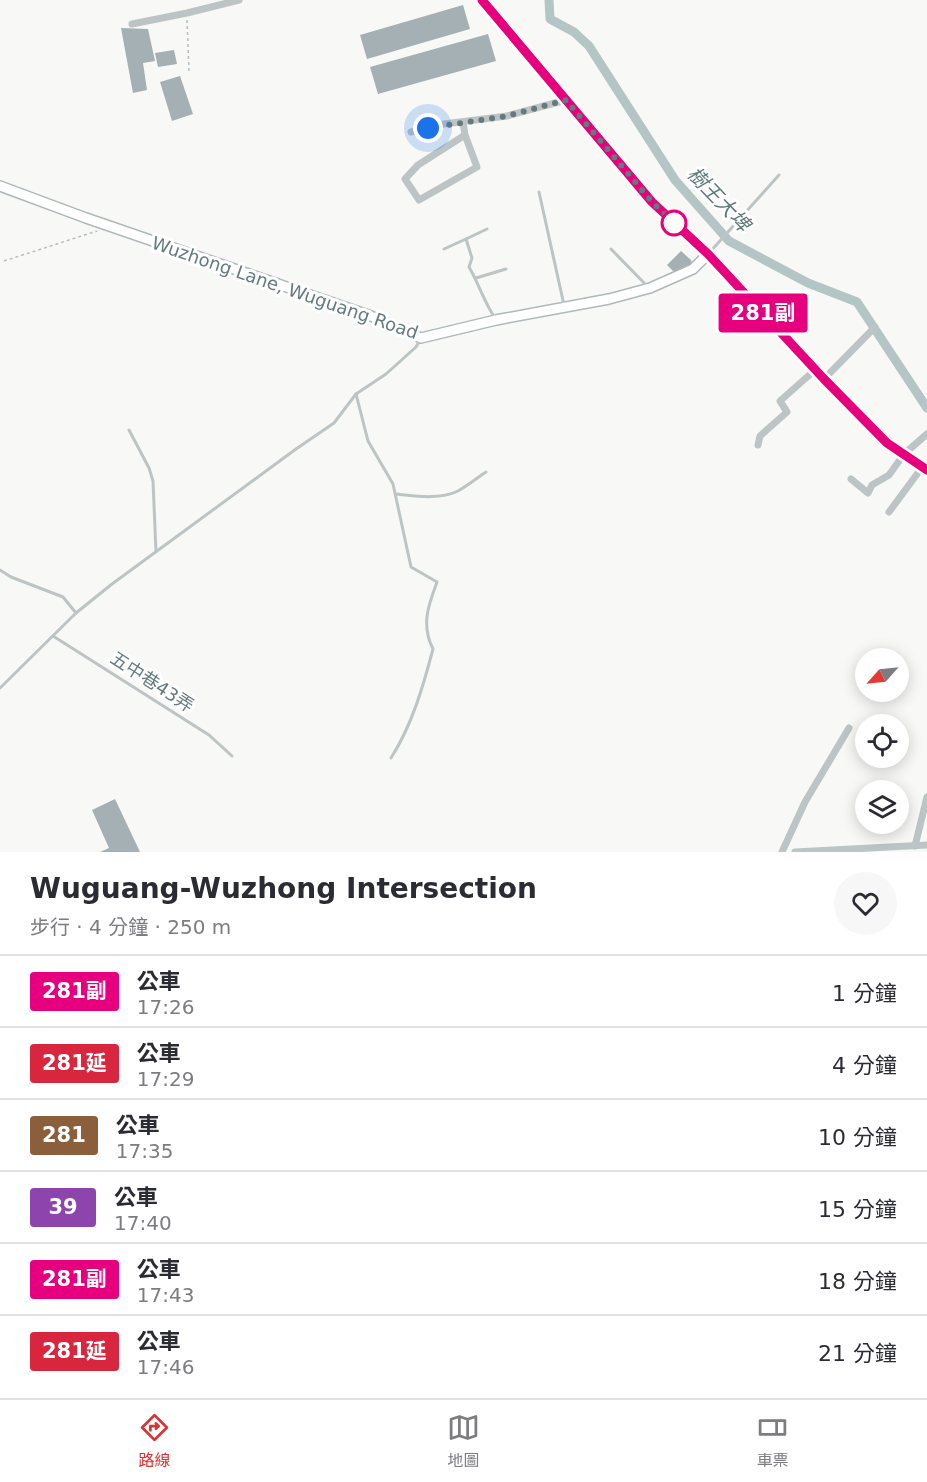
<!DOCTYPE html>
<html lang="zh-TW">
<meta charset="utf-8">
<style>
:root{--surface:#fff;--page:#f7f7f7;--text:#2b2b33;--muted:#7c7c81;--line:#e1e1e2;--accent:#dc3233}
body{margin:0;font-family:"DejaVu Sans","Noto Sans TC",sans-serif;background:var(--page);color:var(--text);height:100vh;display:flex;flex-direction:column;font-size:22px;white-space:nowrap}
*{box-sizing:border-box;margin:0}
p{font-size:20px;color:var(--muted)}
.icon{flex:none;width:33px;height:33px;fill:none;stroke:currentColor;stroke-width:2;stroke-linecap:round;stroke-linejoin:round}
.map{position:relative;height:852px;overflow:hidden}
.panel{display:flex;flex-direction:column;background:var(--surface);flex:1}
.panel>*{flex:none}
.badge{padding:0 12px;border-radius:4px;font-size:21px;line-height:39px}
.needle{width:39px;rotate:243deg}
.buttons{position:absolute;left:855px;top:648px;display:grid;gap:12px}
.buttons a{display:grid;place-items:center;width:54px;height:54px;border-radius:50%;background:var(--surface);box-shadow:0 3px 15px #0003;font-size:30px}
.you{position:absolute;width:30px;height:30px;margin:-15px;border:4px solid #fff;border-radius:50%;background:#1a73e8;box-shadow:0 0 0 9px #1a73e833}
.map>.badge{position:absolute;translate:-50% -50%;box-shadow:0 0 0 3px #fff}
.round{display:grid;place-items:center;flex:none;width:63px;height:63px;border-radius:32px;background:var(--page)}
.summary{display:flex;align-items:center;justify-content:space-between;height:102px;padding:0 30px}
h1{font-size:28px;font-weight:600;line-height:45px}
ul{padding:0;list-style:none}
li{display:flex;align-items:center;gap:18px;height:72px;padding:0 30px;border-top:2px solid var(--line)}
li div{flex:1}
li b{display:block;font-size:22px}
li em{font-style:normal}
li .badge{min-width:66px;font-weight:700;text-align:center}
.tabs{display:flex;justify-content:space-around;align-items:center;height:84px;border-top:2px solid var(--line);background:var(--surface);font-size:16px;color:var(--muted)}
.tabs a{display:grid;justify-items:center;gap:3px}
.tabs .active{color:var(--accent)}
.map>svg:first-child{display:block}
.lines{fill:none;stroke-linecap:round;stroke-linejoin:round}
.canal{stroke:#b4c5c6;stroke-width:9}
.building{fill:#a4b0b3}
.secondary-casing{stroke:#afb8ba;stroke-width:12}
.path{stroke:#b8bdbe;stroke-width:1.5;stroke-dasharray:3 3;stroke-linecap:butt}
.lane{stroke:#bdc4c5;stroke-width:3}
.street{stroke:#bdc4c5;stroke-width:7}
.secondary{stroke:#fff;stroke-width:9}
.line-casing{stroke:#fff;stroke-width:14}
.line{stroke:#e6007e;stroke-width:9}
.walk{stroke:#647a7f;stroke-width:6;stroke-dasharray:0 10.8}
.stop-dot{fill:#fff;stroke:#e6007e;stroke-width:3}
.labels{text-anchor:middle;stroke-width:6;stroke-linejoin:round;paint-order:stroke}
.street-label{font-size:18px;fill:#647a7f;stroke:#fff}
.water-label{font-size:20px;font-style:italic;fill:#5f797a;stroke:#fff}
</style>
<div class="map">
<svg width="927" height="852" viewBox="0 0 927 852">
<rect width="100%" height="100%" fill="#f8f8f6"/>
<g class="lines">
<polyline class="canal" points="549,0 550,19 574,32 589,46 675,180 729,241 808,283 857,302 927,408"/>
</g>
<g class="building">
<polygon points="463,5 470,29 367,59 360,35"/>
<polygon points="121,28 148,29 155,61 143,63 147,90 133,93"/>
<polygon points="488,34 496,61 378,94 370,67"/>
<polygon points="174,50 177,64 158,67 155,53"/>
<polygon points="180,76 193,114 172,121 160,82"/>
<polygon points="681,251 691,260 693,266 676,274 667,265"/>
<polygon points="115,799 140,852 100,852 109,848 92,810"/>
</g>
<g class="lines">
<g class="secondary-casing">
<g id="secondary">
<polyline points="482,0 652,202 708,254 849,405 887,443 927,470"/>
<polyline points="0,186 86,218 371,316 421,338 496,320 609,299 650,288 693,269 708,254"/>
</g>
</g>
<g class="path">
<polyline points="187,20 189,71"/>
<polyline points="4,261 97,231"/>
</g>
<g class="lane">
<polyline points="539,192 564,305"/>
<polyline points="466,239 487,229"/>
<path d="M444,249L466,239L472,258L469,267C479,284 484,302 495,318"/>
<polyline points="611,249 648,287"/>
<polyline points="710,252 779,175"/>
<polyline points="476,278 506,269"/>
<path d="M356,394L368,441L393,484L411,567L437,582C428,606 421,625 433,649C423,687 412,725 391,758"/>
<polyline points="129,430 149,468 153,481 156,552"/>
<path d="M396,494C415,496 439,500 458,491C467,486 477,478 486,472"/>
<polyline points="0,570 11,577 63,597 76,613"/>
<polyline points="53,636 209,735 232,756"/>
<polyline points="0,688 76,613 112,584 296,449 334,423 356,394 386,374 416,347 420,340"/>
</g>
<g class="street">
<polyline points="132,24 187,13 239,0"/>
<polyline points="463,122 465,135 418,165 405,179 419,200 477,167 465,135"/>
<polyline points="411,132 444,124 507,116 566,100"/>
<polyline points="824,379 875,327"/>
<polyline points="758,445 760,436 787,412 780,401 816,369"/>
<polyline points="851,479 868,493 872,485 889,475 904,454 927,434"/>
<polyline points="889,512 923,466"/>
<polyline points="915,846 927,797"/>
<polyline points="782,852 805,802 849,728"/>
<polyline points="795,852 927,845"/>
</g>
<use href="#secondary" class="secondary"/>
</g>
<g class="lines">
<g class="line-casing">
<polyline id="line" points="482,0 652,202 708,254 824,379 887,443 927,470"/>
</g>
<use href="#line" class="line"/>
<polyline class="walk" points="428,128 507,116 566,100 652,202 680,228 674,223"/>
</g>
<circle class="stop-dot" cx="674" cy="223" r="12"/>
<g class="labels">
<g class="street-label">
<text transform="translate(285 288) rotate(19)" y="6">Wuzhong Lane, Wuguang Road</text>
<text transform="translate(152 682) rotate(33)" y="6">五中巷43弄</text>
</g>
<g class="water-label">
<text transform="translate(719 199) rotate(46)" y="7">樹王大埤</text>
</g>
</g>
</svg>
<div class="buttons">
<a><svg class="needle" viewBox="-14 -14 28 28"><path d="M0-13l5 13h-10z" fill="#e53935"/><path d="M0 13l5-13h-10z" fill="#7c7c81"/></svg></a>
<a><svg class="icon" aria-label="locate" viewBox="0 0 24 24"><circle cx="12" cy="12" r="6"/><path d="M12 2v4M12 18v4M2 12h4M18 12h4"/></svg></a>
<a><svg class="icon" aria-label="layers" viewBox="0 0 24 24"><path d="M12 4l9 5-9 5-9-5zM3 14l9 5 9-5"/></svg></a>
</div>
<div class="you" style="left:428px;top:128px"></div>
<b class="badge" style="left:763px;top:313px;background:#e6007e;color:#fff">281副</b>
</div>
<section class="panel">
<div class="summary"><div><h1>Wuguang-Wuzhong Intersection</h1><p>步行 · 4 分鐘 · 250 m</p></div><a class="round"><svg class="icon" aria-label="heart" viewBox="0 0 24 24"><path d="M12 20l-8-8c-3-5 5-10 8-4 3-6 11-1 8 4z"/></svg></a></div>
<ul>
<li><span class="badge" style="background:#e6007e;color:#fff">281副</span><div><b>公車</b><p>17:26</p></div><em>1 分鐘</em></li>
<li><span class="badge" style="background:#d7263d;color:#fff">281延</span><div><b>公車</b><p>17:29</p></div><em>4 分鐘</em></li>
<li><span class="badge" style="background:#8b5e3c;color:#fff">281</span><div><b>公車</b><p>17:35</p></div><em>10 分鐘</em></li>
<li><span class="badge" style="background:#8e44ad;color:#fff">39</span><div><b>公車</b><p>17:40</p></div><em>15 分鐘</em></li>
<li><span class="badge" style="background:#e6007e;color:#fff">281副</span><div><b>公車</b><p>17:43</p></div><em>18 分鐘</em></li>
<li><span class="badge" style="background:#d7263d;color:#fff">281延</span><div><b>公車</b><p>17:46</p></div><em>21 分鐘</em></li>
</ul>
</section>
<nav class="tabs">
<a class="active"><svg class="icon" aria-label="directions" viewBox="0 0 24 24"><path d="M12 3l9 9-9 9-9-9zM9 14v-3h6M13 9l2 2-2 2"/></svg>路線</a>
<a><svg class="icon" aria-label="map" viewBox="0 0 24 24"><path d="M3 6l6-2 6 2 6-2v14l-6 2-6-2-6 2zM9 4v14M15 6v14"/></svg>地圖</a>
<a><svg class="icon" aria-label="tickets" viewBox="0 0 24 24"><path d="M3 7h18v10H3zM15 7v10"/></svg>車票</a>
</nav>
